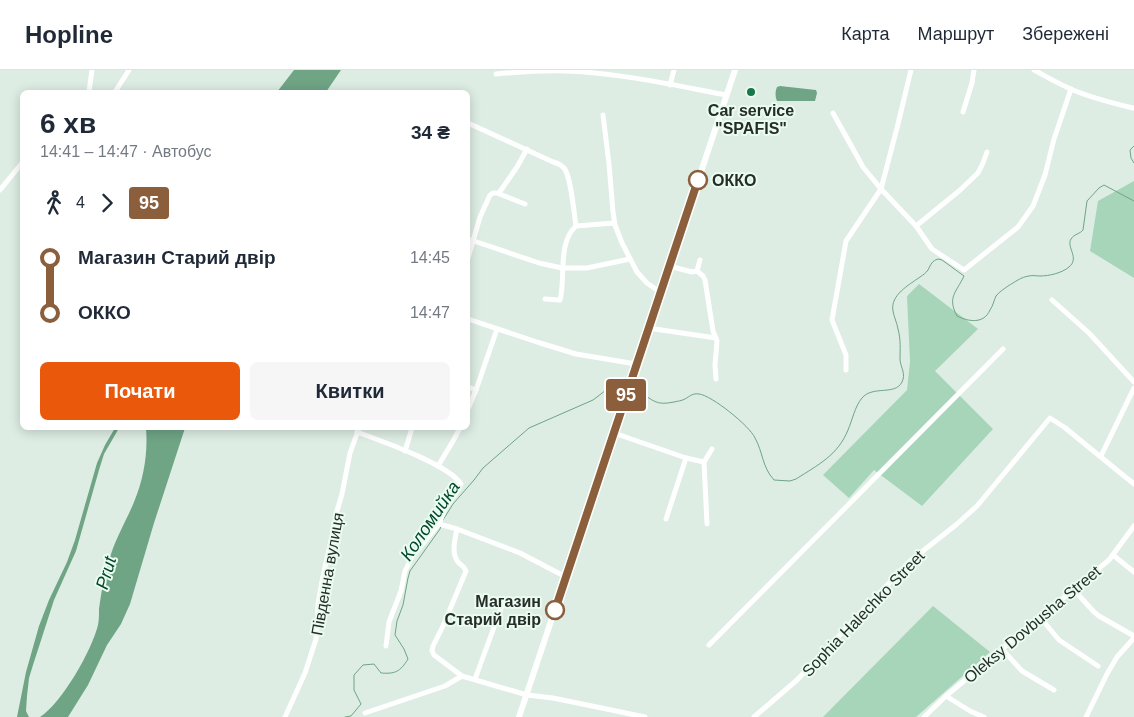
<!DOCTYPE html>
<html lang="uk">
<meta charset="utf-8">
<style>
:root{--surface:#fff;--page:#f6f6f7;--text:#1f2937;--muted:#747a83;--line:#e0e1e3;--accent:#ea580c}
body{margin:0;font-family:Helvetica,sans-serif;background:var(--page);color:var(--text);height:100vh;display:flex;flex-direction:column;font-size:19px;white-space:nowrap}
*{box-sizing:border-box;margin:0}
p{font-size:16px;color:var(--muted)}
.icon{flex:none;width:28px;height:28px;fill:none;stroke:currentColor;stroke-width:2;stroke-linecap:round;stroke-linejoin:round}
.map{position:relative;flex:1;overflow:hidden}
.panel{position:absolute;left:20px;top:20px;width:450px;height:340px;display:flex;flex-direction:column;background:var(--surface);border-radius:8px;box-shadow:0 2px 12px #0003}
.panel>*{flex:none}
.badge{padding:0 10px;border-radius:4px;font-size:18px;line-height:32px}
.map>.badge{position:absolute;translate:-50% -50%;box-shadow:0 0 0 2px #fff}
.legs{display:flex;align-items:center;gap:8px;height:55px;padding:0 20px;font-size:16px}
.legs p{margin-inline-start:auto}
.summary{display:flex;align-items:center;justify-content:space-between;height:85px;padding:0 20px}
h1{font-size:28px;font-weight:700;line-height:38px}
.cta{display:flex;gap:10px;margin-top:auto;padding:10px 20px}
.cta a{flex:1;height:58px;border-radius:8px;background:var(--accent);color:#fff;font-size:20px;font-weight:700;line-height:58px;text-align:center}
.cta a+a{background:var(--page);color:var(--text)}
ul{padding:0 20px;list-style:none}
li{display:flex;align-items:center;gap:18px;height:55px;font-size:19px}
li i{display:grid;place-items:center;width:8px;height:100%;margin:0 6px;background:currentColor}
li i::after{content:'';width:12px;height:12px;margin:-6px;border:4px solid;border-radius:50%;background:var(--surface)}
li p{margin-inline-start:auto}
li:first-child i{background:linear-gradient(#0000 50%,currentColor 0)}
li:last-child i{background:linear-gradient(currentColor 50%,#0000 0)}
header{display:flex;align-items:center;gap:30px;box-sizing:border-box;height:70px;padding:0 25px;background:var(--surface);border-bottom:1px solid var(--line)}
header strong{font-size:24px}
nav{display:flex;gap:28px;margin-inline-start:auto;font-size:18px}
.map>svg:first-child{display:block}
.green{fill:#a7d5b9}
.water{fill:#6fa485}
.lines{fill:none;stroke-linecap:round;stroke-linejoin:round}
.stream{stroke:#6fa485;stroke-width:1}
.minor{stroke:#fff;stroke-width:5}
.major{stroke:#fff;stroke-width:6}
.line-1-casing{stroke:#fff;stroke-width:11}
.line-1{stroke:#8b5e3c;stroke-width:8}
.poi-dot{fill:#18764b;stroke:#eafbf0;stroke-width:2}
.stop-1-dot{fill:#fff;stroke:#8b5e3c;stroke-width:2.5}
.labels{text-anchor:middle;stroke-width:4;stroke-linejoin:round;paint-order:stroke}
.poi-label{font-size:16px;font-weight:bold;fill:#262c29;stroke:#eafbf0}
.stop-label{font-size:16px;font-weight:bold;fill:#262c29;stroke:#eafbf0;text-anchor:start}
.street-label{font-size:16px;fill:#262c29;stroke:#eafbf0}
.water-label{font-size:18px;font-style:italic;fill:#00482a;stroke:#eafbf0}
</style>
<header>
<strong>Hopline</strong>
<nav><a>Карта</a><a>Маршрут</a><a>Збережені</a></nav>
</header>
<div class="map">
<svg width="1134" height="647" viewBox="0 0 1134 647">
<rect width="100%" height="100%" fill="#ddede3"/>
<g class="green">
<polygon points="1134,111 1134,208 1090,181 1098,131"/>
<polygon points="919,214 978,259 935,301 993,359 922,436 874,400 849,428 823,405 907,320 910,292 907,226"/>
<polygon points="933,536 990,582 916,647 823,647"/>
</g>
<g class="water">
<polygon points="294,0 341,0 326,22 277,22"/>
<path d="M780,16L816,20L817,23L815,31H777C775,27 775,21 777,17Z"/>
<polygon points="115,358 119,358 104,384 99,400 76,481 54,530 33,595 29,608 27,626 26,641 29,647 17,647 26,602 39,556 49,530 67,492 75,470 97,393 105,375"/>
<path d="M146,358H185L154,453L130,534L121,554L107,575L88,615L68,647H40C62,633 92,580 98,555C99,550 99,545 99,539C101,524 105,499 111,484C117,466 127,449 134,432C144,408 148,383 146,358Z"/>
</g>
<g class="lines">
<g class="stream">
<polyline points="1134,76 1130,80 1131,88 1134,93"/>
<path d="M639,322C654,330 655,336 674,332C678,331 681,331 685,329C690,326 693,323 699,324C711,325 750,356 755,368C763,382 762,397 774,410L790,411L796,409C818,395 838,385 848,360C852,351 855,336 862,328C873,315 895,326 902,312C906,304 901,298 900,290C900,279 901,270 898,259C897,253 894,247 893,241C890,225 909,215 920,207C923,205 926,203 928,200C931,194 932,191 938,189L942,190L964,206C956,223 947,227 957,246C969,252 984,254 990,240C993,236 994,230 996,226C999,222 1004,219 1008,216C1015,212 1021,207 1029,206C1033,205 1036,206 1040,206C1049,206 1062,203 1069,197C1080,188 1066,177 1071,169C1074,164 1080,164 1083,160L1087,131L1099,118L1104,115L1134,131"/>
<polyline points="443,450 453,434 474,410 483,398 529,358 593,330 610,317 619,316"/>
<path d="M345,647L351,646L361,634L354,620V605L363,595L374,594L381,603C395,604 400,602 408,589L404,579L395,565L397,551L403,535L408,508L410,501L440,459L441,456"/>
</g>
<g class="minor">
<path d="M1034,0C1047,7 1059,14 1073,20C1092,28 1112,33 1133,38"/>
<path d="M496,4C519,2 542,0 566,1C620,3 673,15 726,25"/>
<polyline points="670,15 674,0"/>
<polyline points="89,22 92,0"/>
<polyline points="115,22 129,0"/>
<polyline points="963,42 972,13 974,0"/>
<polyline points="833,43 863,97 881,119 916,156 932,179 964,200 1018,157 1033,136 1045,105 1054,69 1071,19"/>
<polyline points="603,45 609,94 613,142 615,155 622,173 637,202 647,213 660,222"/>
<path d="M468,53L553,92C557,93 561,95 564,98C571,106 574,144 576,156C557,173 566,208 560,230L545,229"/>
<polyline points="0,120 22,93"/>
<polyline points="499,123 517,97 527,79"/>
<polyline points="576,156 614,153"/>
<polyline points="916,156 959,121 978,103 983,93 987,82"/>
<polyline points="468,169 539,193 562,198 587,198 630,189"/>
<polyline points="468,188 480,147 490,125 493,123 497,123 525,134"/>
<polyline points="700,190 697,201 703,206 705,210 713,261 717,271 715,295 716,309"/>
<polyline points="669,196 692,202 697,201"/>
<polyline points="1052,230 1089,263 1134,312"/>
<polyline points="468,249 540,273 576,284 636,294"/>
<polyline points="648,258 716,268"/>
<polyline points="846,300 846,285 832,250 846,171 881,119 898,54 911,0"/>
<polyline points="468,317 476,320"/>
<polyline points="468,339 476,320 497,259"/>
<path d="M357,362C381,371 448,394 461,414L458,420L445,438L439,454L412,487L405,501L401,521L389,552L386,576"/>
<polyline points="614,363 686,388 704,392"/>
<polyline points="405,381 412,358"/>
<polyline points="1101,386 1134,318"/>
<polyline points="438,396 453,371 460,358"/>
<polyline points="666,449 686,388"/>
<polyline points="439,454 457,459 520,483 566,507"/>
<polyline points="707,454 704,392 712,379"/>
<path d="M457,459C455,468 451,484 458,492C462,496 464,496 466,501L443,556L433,576L432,581L434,585L462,606L527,625L553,628L645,647"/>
<polyline points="1113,485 1134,502"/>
<polyline points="1074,520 1094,542 1099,546 1134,566"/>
<polyline points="1040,547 1059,570 1098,596"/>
<polyline points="709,575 1003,279"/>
<polyline points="1002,579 1022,601 1054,620"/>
<polyline points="475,609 504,530"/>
<polyline points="946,626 970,641 984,647"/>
<polyline points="365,643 445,616 462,606"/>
<polyline points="285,647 305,603 316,569 317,558 318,534 323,506 333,462 337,441 342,424 350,383 359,358"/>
<polyline points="754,647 797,610 909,492 957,454 977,436 1050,348 1064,357 1134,414"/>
<polyline points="924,647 946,626 1002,579 1109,490 1134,456"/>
<polyline points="1086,647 1107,604 1117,587 1134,568"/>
</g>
<polyline class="major" points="519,647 735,0"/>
</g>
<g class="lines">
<g class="line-1-casing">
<polyline id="line-1" points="555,540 698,110"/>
</g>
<use href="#line-1" class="line-1"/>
</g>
<circle class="poi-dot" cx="751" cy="22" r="5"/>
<g class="stop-1-dot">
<circle cx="698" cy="110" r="9"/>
<circle cx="555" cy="540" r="9"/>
</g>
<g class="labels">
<g class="poi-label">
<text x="751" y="46">Car service<tspan x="751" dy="18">"SPAFIS"</tspan></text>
</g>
<g class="stop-label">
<text x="712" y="116">ОККО</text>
<text x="541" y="537" text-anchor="end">Магазин<tspan x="541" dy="18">Старий двір</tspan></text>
</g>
<g class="street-label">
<text transform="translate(327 504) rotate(-80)" y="6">Південна вулиця</text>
<text transform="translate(863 543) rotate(-46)" y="6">Sophia Halechko Street</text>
<text transform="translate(1032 554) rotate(-40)" y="6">Oleksy Dovbusha Street</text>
</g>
<g class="water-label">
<text transform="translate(430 451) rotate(-56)" y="6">Коломийка</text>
<text transform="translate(106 503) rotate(-74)" y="6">Prut</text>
</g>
</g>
</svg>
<b class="badge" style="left:626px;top:325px;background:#8b5e3c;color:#fff">95</b>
<section class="panel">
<div class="summary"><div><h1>6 хв</h1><p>14:41 – 14:47 · Автобус</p></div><b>34 ₴</b></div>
<div class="legs"><svg class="icon" aria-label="walk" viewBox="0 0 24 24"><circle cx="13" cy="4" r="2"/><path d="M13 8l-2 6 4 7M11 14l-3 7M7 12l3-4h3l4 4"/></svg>4<svg class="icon" aria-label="forward" viewBox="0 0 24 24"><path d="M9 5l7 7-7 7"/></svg><b class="badge" style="background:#8b5e3c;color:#fff">95</b></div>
<ul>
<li><i style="color:#8b5e3c"></i><b>Магазин Старий двір</b><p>14:45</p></li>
<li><i style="color:#8b5e3c"></i><b>ОККО</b><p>14:47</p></li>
</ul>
<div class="cta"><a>Почати</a><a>Квитки</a></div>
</section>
</div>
